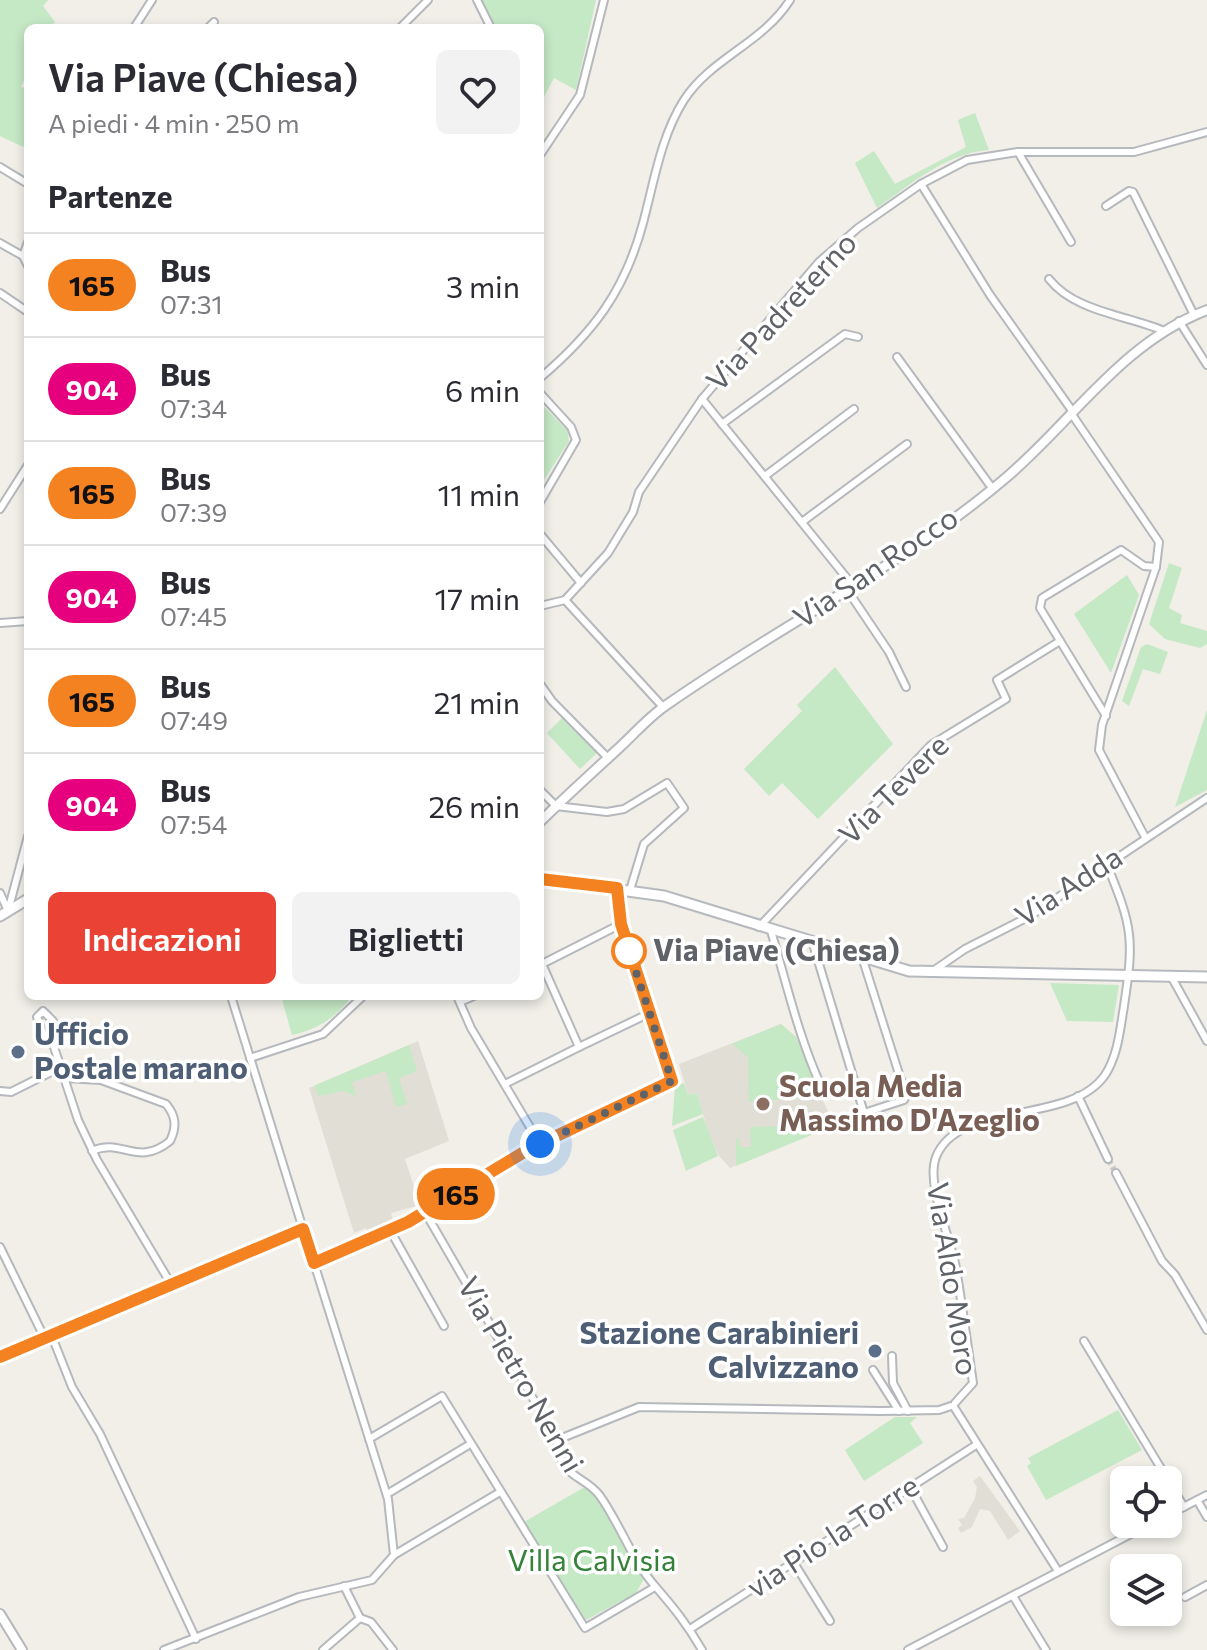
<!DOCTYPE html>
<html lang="it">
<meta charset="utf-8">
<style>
:root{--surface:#fff;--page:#f2f2f3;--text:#2b2b33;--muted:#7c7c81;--line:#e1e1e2;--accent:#ea4335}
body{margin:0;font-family:Commissioner,sans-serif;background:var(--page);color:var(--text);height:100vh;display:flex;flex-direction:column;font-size:30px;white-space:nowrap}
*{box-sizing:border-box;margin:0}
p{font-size:26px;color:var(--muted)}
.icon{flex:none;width:44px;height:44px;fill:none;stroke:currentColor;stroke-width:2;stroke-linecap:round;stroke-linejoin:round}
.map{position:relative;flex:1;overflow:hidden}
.side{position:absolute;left:24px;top:24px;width:520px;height:976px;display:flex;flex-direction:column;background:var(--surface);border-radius:12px;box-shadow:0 4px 12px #0003}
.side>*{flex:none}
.badge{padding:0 16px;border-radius:26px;font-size:28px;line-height:52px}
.controls{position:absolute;left:1110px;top:1466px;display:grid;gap:16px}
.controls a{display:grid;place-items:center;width:72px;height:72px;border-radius:12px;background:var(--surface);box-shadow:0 4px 12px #0003;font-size:40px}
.you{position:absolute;width:40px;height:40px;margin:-20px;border:6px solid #fff;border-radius:50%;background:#1a73e8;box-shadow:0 0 0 12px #1a73e833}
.map>.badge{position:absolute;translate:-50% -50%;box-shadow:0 0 0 4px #fff}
h2{padding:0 24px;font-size:30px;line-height:72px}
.round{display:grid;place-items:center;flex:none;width:84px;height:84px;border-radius:12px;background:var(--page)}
.head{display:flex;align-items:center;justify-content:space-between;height:136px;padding:0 24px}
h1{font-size:38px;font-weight:600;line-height:60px}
.action{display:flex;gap:16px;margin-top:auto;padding:16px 24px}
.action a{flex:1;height:92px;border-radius:12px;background:var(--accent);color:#fff;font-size:32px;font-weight:600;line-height:92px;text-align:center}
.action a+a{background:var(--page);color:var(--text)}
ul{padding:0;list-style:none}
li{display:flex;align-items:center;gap:24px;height:104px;padding:0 24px;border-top:2px solid var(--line)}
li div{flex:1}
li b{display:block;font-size:30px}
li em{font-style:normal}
li .badge{min-width:88px;font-weight:700;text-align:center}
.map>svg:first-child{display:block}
.education{fill:#e1ded6}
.green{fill:#c5e8c5}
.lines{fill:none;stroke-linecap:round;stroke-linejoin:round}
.minor-tunnel{stroke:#ccccc8;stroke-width:6;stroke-dasharray:6 3;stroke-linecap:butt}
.minor-casing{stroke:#b5b8bc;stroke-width:10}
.tertiary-casing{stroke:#b5b8bc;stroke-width:12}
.secondary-casing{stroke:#b6babf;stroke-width:13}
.minor{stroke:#fff;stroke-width:6}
.tertiary{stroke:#fff;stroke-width:8}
.secondary{stroke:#fff;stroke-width:9}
.line-casing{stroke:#fff;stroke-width:18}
.line{stroke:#f58220;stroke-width:12}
.walk{stroke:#5f6368;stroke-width:8;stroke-dasharray:0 14.4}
.stop-dot{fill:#fff;stroke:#f58220;stroke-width:4}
.service-dot{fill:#5c6f8a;stroke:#fff;stroke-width:3}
.education-dot{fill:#8d6e63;stroke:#fff;stroke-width:3}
.labels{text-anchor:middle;stroke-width:7;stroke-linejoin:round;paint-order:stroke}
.street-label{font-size:30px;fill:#5f6368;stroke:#fff}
.stop-label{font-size:30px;font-weight:bold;fill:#5f6368;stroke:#fff;text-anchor:start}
.service-label{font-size:30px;font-weight:bold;fill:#4e5e75;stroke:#fff;text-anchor:start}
.education-label{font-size:30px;font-weight:bold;fill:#785e54;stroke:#fff;text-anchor:start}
.park-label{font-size:30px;fill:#348238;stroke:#fff}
</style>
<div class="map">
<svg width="1207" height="1650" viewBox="0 0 1207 1650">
<rect width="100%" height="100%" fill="#f1efe8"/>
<g class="education">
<polygon points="781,1024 796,1037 834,1126 730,1168 719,1156 709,1135 697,1093 688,1095 679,1064"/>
<polygon points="418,1041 449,1141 405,1159 420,1205 391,1213 393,1222 368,1235 366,1228 354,1233 309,1088"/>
<polygon points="980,1476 1020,1531 1008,1540 990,1511 980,1509 972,1527 961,1533 958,1528 962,1525 958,1519 964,1518 975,1498 977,1487 973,1481"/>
</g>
<g class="green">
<polygon points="0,0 48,0 43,6 55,22 49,28 28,28 28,71 21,87 28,89 28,140 23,147 0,136"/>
<polygon points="481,0 596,0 576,90 554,78 543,99 540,28 496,28"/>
<path d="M975,113L989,150C944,154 913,183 877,208L855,163L874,151L895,184L966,147L958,120Z"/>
<polygon points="540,403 567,430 569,441 540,486"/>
<polygon points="1169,563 1182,568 1169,608 1182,615 1180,623 1207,631 1207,644 1200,648 1165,639 1149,624"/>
<polygon points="1127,575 1139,595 1111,673 1074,614"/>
<polygon points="1147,644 1168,652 1160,674 1143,669 1129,706 1122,701 1141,647"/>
<polygon points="835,667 893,744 818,819 782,783 769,796 744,769 802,711 797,705"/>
<polygon points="1207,710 1207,790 1175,807"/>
<polygon points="562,718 597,753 580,769 547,733"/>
<polygon points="1050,983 1119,985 1113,1022 1067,1021"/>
<path d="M281,996H352C335,1018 319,1029 292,1035Z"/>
<polygon points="781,1024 796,1037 820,1093 815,1097 749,1102 748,1057 732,1044"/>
<polygon points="409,1045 417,1071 399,1078 407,1104 396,1107 386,1071 352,1082 356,1096 343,1091 319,1096 314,1086"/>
<polygon points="684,1083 688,1095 697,1093 703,1114 672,1126 675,1087"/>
<polygon points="703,1117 718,1156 686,1171 673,1130"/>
<polygon points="797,1126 808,1130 811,1135 736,1166 736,1139 739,1138 740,1147 751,1147 750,1127"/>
<polygon points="1118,1410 1142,1450 1046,1500 1027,1466 1031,1463 1028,1458"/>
<polygon points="895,1417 917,1417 910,1423 923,1443 864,1481 845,1450"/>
<polygon points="583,1488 590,1489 645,1577 636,1593 586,1620 524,1522"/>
</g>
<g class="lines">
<polyline class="minor-tunnel" points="1108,1159 1116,1173"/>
<g class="minor-casing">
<g id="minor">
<polyline points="477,0 491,28"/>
<polyline points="134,28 152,0"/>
<polyline points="208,28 214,22"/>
<polyline points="400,28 428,0"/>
<polyline points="1018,152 1071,242"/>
<polyline points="540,155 580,95 604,0"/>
<polyline points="0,167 28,184"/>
<polyline points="921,184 990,295 1073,412"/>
<polyline points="1106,206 1129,191 1133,192 1194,315"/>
<polyline points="0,243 23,256 28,266"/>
<polyline points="23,256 28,242"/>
<path d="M1049,279C1075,312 1127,315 1164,331"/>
<polyline points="0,293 28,312"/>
<polyline points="1179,321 1207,365"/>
<polyline points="897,357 992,488"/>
<path d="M540,378C593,333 625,291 643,223C654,182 661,136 684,100C711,58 763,43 790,0"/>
<polyline points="540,393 571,427 576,440 540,502"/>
<polyline points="702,399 854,587"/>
<polyline points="1071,413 1159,542 1156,567 1102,725 1099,750 1145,837"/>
<polyline points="722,424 845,334 858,337"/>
<polyline points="765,476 854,409"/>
<polyline points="0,509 28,465"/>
<polyline points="802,522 907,444"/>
<polyline points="540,534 581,583"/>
<polyline points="848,591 889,652 906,687"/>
<polyline points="565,600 663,707"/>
<polyline points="540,606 565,600 608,553 633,512 639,492 702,399 819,262 858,228 921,184 967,160 1018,152 1134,152 1207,132"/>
<polyline points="0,623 28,621"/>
<polyline points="540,684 552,701 608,758"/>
<polyline points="1106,716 1040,608 1042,598 1121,550 1144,566 1156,567"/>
<polyline points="540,790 556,806 607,812 624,809 667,783 684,808 644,844 630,890"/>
<polyline points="0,893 8,911"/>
<polyline points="8,911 28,836"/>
<polyline points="759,927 931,745 1006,699 997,680 1060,641"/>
<path d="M771,931C787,985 798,1035 821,1086"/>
<polyline points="813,944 864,1113 904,1100 906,1096 863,960"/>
<polyline points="540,965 621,924"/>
<polyline points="930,973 965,949 1030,916 1207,798"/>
<polyline points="1171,976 1207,1041"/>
<polyline points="231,996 303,1229"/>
<polyline points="457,996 471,1028 540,1144"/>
<polyline points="460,1002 474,996"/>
<polyline points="53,1044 44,1036 37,1017 43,1011 53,1021 53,1044 78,1120 97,1160 171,1284"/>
<polyline points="579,1047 650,1013"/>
<polyline points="250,1058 323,1034 363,996"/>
<path d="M65,1078L101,1080L166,1104C176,1116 177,1127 170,1141C137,1168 122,1137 92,1151"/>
<polyline points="505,1084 579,1047 542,964"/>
<polyline points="0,1091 11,1092 61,1067"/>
<polyline points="1078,1096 1108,1159"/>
<polyline points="1116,1173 1162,1261 1175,1275 1207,1330"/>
<path d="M425,1212L557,1440C559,1479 585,1475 600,1496C620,1524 632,1560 655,1586C674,1608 687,1624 702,1650"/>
<polyline points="390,1230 444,1326"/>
<polyline points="0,1247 44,1337"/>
<polyline points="51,1334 72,1387 100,1434 196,1639"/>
<polyline points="1084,1341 1168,1480"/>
<polyline points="892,1356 893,1383 908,1411"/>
<polyline points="873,1370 899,1411"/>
<path d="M955,1403L973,1383C967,1343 962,1302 955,1263C949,1235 926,1183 936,1157C958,1100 1070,1126 1105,1075C1118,1055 1120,1030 1124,1006C1134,939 1133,928 1107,865"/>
<polyline points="954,1407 1058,1571"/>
<polyline points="369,1439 442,1396 585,1628 655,1587"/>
<polyline points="557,1440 639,1407 881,1411 939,1410 951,1406"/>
<polyline points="1168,1480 1184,1507"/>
<polyline points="910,1487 943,1547"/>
<polyline points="387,1494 467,1446"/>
<polyline points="1197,1500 1207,1517"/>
<polyline points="1168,1515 1207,1495"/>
<polyline points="394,1555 500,1492"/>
<polyline points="794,1563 830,1621"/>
<polyline points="344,1586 360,1618"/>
<polyline points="1013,1596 1046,1650"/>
<polyline points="1185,1597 1207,1585"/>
<polyline points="360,1618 371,1622 393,1650"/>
<polyline points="690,1629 976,1445"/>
<polyline points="164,1650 299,1597 372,1580 394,1555 388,1499 314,1263"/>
<polyline points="323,1650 360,1618"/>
<polyline points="908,1650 1150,1524"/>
</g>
</g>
<g class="tertiary-casing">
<g id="tertiary">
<path d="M540,822C566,796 593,772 620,747C635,733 649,717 665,706C777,627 903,566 1008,476C1074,419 1123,342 1207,310"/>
<polyline points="0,1614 22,1650"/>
</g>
</g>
<g class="secondary-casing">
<g id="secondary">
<polyline points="540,879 664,896 909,971 1207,977"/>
<polyline points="0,916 28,899"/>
<polyline points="0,1357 303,1229 314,1263 408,1222 529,1149 672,1081 621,924 617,888"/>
</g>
</g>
<use href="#minor" class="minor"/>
<use href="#tertiary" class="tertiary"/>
<use href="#secondary" class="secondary"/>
</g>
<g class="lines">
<g class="line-casing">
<polyline id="line" points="0,1357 303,1229 314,1263 408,1222 529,1149 672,1081 621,924 617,888 540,879"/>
</g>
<use href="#line" class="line"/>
<polyline class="walk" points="540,1144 672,1081 629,951"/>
</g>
<circle class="stop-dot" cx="629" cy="951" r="16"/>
<g class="service-dot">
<circle cx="18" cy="1052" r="8"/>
<circle cx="875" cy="1351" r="8"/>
</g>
<circle class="education-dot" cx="763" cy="1104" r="8"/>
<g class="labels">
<g class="street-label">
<text transform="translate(782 312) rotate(-47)" y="10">Via Padreterno</text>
<text transform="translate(876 568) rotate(-34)" y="10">Via San Rocco</text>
<text transform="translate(894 790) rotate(-45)" y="10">Via Tevere</text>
<text transform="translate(1069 887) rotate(-33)" y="10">Via Adda</text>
<text transform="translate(952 1279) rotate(81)" y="10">Via Aldo Moro</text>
<text transform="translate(520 1375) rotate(60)" y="10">Via Pietro Nenni</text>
<text transform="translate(833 1537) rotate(-33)" y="10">via Pio la Torre</text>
</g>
<g class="stop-label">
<text x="653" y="961">Via Piave (Chiesa)</text>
</g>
<g class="service-label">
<text x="34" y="1045">Ufficio<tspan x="34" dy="34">Postale marano</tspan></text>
<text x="859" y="1344" text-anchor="end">Stazione Carabinieri<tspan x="859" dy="34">Calvizzano</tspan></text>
</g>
<g class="education-label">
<text x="779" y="1097">Scuola Media<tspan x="779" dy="34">Massimo D'Azeglio</tspan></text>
</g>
<g class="park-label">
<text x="592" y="1571">Villa Calvisia</text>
</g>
</g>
</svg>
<div class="controls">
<a><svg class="icon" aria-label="locate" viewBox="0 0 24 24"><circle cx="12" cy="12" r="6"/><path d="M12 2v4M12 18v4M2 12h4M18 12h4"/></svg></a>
<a><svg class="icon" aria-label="layers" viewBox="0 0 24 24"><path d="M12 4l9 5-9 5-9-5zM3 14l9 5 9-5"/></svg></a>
</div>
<div class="you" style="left:540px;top:1144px"></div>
<b class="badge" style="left:456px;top:1194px;background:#f58220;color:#111">165</b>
<section class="side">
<div class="head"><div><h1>Via Piave (Chiesa)</h1><p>A piedi · 4 min · 250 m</p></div><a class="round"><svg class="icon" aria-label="heart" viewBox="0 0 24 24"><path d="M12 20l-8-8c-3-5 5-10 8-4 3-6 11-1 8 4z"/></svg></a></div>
<h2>Partenze</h2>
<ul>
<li><span class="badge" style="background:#f58220;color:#111">165</span><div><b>Bus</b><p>07:31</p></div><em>3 min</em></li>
<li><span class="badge" style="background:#e6007e;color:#fff">904</span><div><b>Bus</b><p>07:34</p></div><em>6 min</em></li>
<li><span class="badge" style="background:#f58220;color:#111">165</span><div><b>Bus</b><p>07:39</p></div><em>11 min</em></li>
<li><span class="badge" style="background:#e6007e;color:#fff">904</span><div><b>Bus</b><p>07:45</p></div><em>17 min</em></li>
<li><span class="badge" style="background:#f58220;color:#111">165</span><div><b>Bus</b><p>07:49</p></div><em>21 min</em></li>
<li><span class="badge" style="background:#e6007e;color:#fff">904</span><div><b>Bus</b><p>07:54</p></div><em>26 min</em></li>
</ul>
<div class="action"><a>Indicazioni</a><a>Biglietti</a></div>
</section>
</div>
